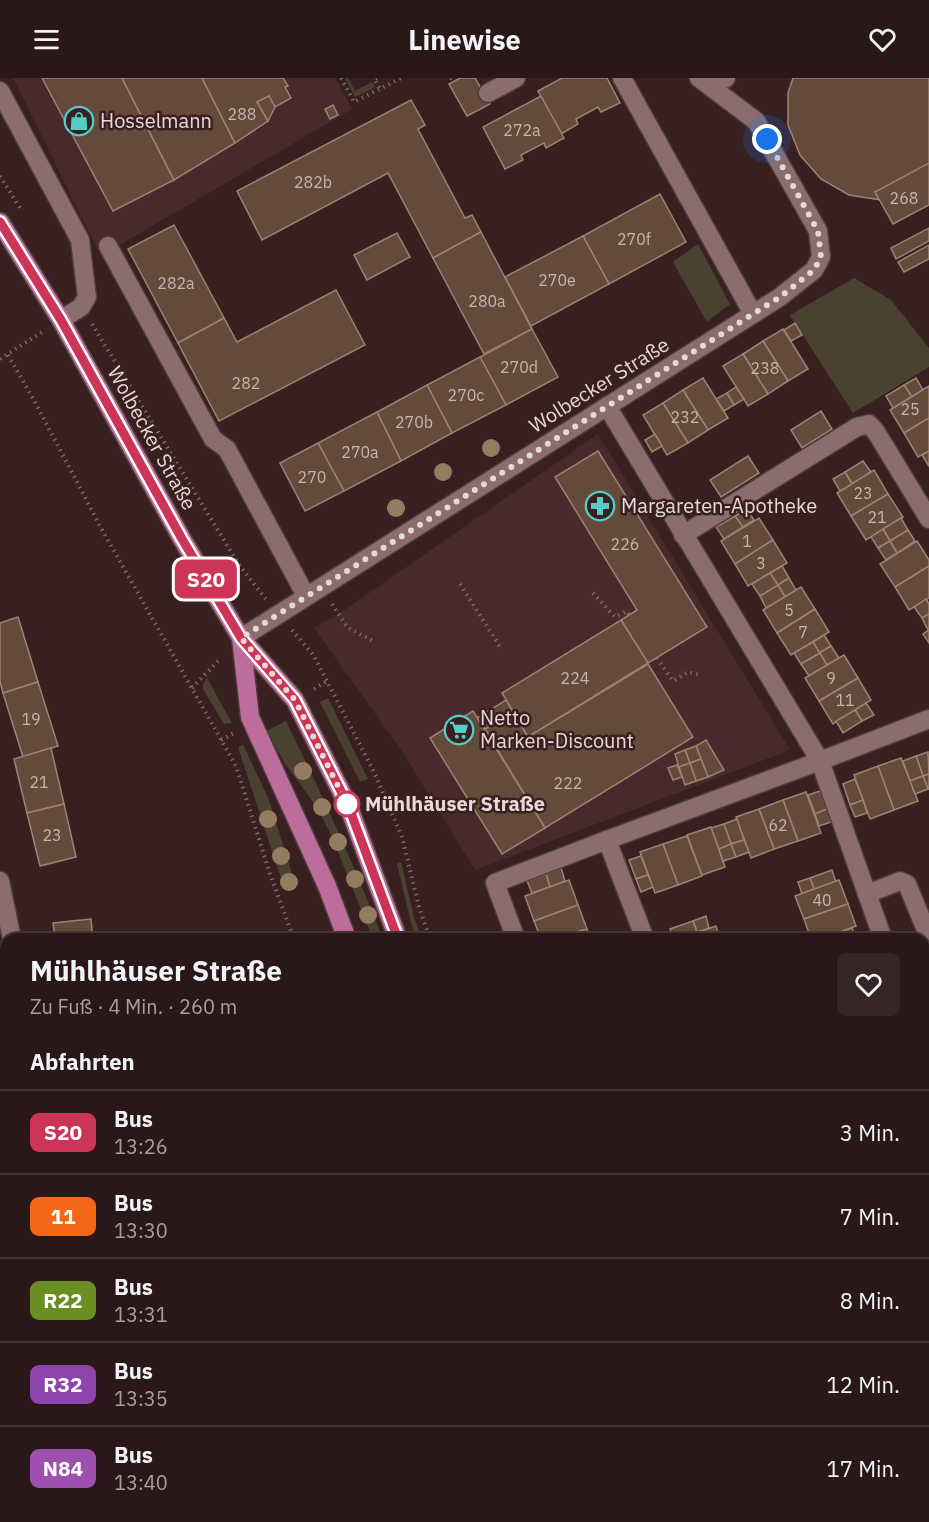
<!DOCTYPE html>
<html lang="de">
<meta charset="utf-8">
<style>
:root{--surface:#2a1819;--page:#362526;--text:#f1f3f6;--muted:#a5a0a2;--line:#463738}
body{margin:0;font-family:"IBM Plex Sans",sans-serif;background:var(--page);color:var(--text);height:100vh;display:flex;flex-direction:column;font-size:22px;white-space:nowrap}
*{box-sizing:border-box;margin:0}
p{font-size:20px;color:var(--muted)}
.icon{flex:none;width:33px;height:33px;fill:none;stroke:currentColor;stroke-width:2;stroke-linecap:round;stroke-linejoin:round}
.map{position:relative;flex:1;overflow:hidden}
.sheet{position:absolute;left:0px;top:855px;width:930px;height:590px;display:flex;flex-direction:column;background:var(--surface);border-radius:18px 18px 0 0;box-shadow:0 3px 9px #0003,0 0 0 2px var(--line)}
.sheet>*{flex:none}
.badge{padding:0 12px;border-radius:9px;font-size:21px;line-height:39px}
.you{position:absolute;width:30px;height:30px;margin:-15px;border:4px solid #fff;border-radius:50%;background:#1a73e8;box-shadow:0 0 0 9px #1a73e833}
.map>.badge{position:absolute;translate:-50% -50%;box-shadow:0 0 0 3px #fff}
h2{padding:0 30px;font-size:22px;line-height:54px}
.round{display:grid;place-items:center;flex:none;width:63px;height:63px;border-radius:9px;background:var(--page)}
.summary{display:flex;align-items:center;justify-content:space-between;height:102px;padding:0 30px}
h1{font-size:28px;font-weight:700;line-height:45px}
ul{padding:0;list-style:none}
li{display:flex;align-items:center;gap:18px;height:84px;padding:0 30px;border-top:2px solid var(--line)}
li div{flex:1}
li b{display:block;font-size:22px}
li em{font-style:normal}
li .badge{min-width:66px;font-weight:700;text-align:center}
header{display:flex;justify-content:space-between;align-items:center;height:78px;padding:0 30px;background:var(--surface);font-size:27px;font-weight:700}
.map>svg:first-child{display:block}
.built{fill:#492a2c}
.green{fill:#4a4231}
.building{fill:#644a3b;stroke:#9d8374;stroke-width:1.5}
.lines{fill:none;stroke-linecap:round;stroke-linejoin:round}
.minor-casing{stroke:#4f3b3c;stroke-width:21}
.major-casing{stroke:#4f3b3c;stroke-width:21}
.highway-casing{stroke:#4f3b3c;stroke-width:21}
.path{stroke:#7d6768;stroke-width:4;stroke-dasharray:1.5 4.5;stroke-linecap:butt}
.minor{stroke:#8b6d6e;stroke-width:18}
.major{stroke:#bc6d9b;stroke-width:18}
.highway{stroke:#dd6db9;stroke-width:18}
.tree{fill:#947c60}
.line-casing{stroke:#fff;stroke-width:14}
.line{stroke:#cc3557;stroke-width:9}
.walk{stroke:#e9d8d8;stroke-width:6;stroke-dasharray:0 10.8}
.stop-dot{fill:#fff;stroke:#cc3557;stroke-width:3}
.labels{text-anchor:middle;stroke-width:5;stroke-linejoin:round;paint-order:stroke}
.number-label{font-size:16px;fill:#c8b4b1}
.poi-label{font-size:20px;fill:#e9d8d8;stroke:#382021;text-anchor:start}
.street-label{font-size:20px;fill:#e9d8d8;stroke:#382021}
.stop-label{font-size:20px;font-weight:bold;fill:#e9d8d8;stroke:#382021;text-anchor:start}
</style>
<header><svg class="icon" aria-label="menu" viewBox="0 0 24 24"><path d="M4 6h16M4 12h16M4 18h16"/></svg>Linewise<svg class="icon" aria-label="heart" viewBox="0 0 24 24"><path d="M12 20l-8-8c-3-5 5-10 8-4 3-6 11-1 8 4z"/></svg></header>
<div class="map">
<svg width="929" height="1444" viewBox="0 0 929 1444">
<rect width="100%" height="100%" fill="#382021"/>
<g class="built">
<polygon points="13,0 335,0 352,31 101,178"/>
<polygon points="598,356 790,672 475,792 402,673 314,550 346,531"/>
</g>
<g class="green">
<polygon points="345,0 348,0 355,13 372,4 375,9 355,19"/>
<polygon points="698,166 730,226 707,244 673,184"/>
<polygon points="854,200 891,222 929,270 929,289 853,335 790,237"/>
<polygon points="207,600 232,645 224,646 203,611 203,606"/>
<polygon points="328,620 368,701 360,704 320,624"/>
<path d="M286,643C321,714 354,787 383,861H373L330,754L316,728L286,687L266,653Z"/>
<polygon points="243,666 269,722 295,805 284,810 239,672 239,669"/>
<polygon points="401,784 414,839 422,861 415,861 397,786"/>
<polygon points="924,1429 929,1429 929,1444 690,1444 771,1438 924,1438"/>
<polygon points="445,1439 446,1444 291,1444 291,1439"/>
</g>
<g class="building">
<circle cx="879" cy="30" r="31"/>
<polygon points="42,0 122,0 174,102 113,133"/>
<polygon points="122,0 202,0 235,65 174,102"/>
<polygon points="202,0 283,0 288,8 285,9 291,20 275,29 269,18 257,24 268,43 235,65"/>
<polygon points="460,0 475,0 490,26 467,38 449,6"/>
<polygon points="562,0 607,0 620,25 601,34 598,29 576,41 578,46 561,56 538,13"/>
<polygon points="793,0 929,0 929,106 912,116 881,122 849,117 821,101 800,77 788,47 788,15"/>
<polygon points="269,18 275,29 268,43 257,24"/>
<polygon points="541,18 564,60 546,70 544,65 521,77 523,82 505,91 483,49"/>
<polygon points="411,22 425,47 418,51 465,140 472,137 481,154 433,180 388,95 262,162 237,113"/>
<polygon points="333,27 338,37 330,41 325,31"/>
<polygon points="929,85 929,127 893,146 875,114"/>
<polygon points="660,116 686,164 609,206 583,158"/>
<polygon points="174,147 224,240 178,265 128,171"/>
<polygon points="929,150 929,163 896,181 891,170"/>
<polygon points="481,154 532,251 484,276 433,180"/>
<polygon points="397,155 410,179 367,202 354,177"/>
<polygon points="583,158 609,206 531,248 505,199"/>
<polygon points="929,167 929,181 904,194 898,184"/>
<polygon points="336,212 365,267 219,343 178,265 224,240 237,264"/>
<polygon points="795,245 802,257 791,263 784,252"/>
<polygon points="532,251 558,299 506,327 480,279"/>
<polygon points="783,251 808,291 788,303 763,263"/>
<polygon points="763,263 788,303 768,316 743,276"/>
<polygon points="743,276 768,316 748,328 723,288"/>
<polygon points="480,279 506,327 452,355 427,307"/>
<polygon points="703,300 728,340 708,352 683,312"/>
<polygon points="916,300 923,312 912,319 904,307"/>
<polygon points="427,307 452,355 401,383 377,334"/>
<polygon points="904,307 912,319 893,330 886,318"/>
<polygon points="929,308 929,340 904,355 890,332"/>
<polygon points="736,309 744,321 734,327 727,315"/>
<polygon points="683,312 708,352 688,365 663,325"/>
<polygon points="727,315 734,327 724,333 716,321"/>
<polygon points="663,325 688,365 667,377 643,337"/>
<polygon points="821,333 832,351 802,370 791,352"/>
<polygon points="377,334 401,383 344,413 318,365"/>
<polygon points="929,340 929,373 918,379 904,355"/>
<polygon points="655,356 662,368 652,374 645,362"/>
<polygon points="318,365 344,413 305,433 280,385"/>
<polygon points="598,373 707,549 648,585 621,542 637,532 555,399"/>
<polygon points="929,373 929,388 922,377"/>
<polygon points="748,378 759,395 721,419 710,402"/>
<polygon points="863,383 871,394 852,406 845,394"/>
<polygon points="874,392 888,416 851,438 837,415"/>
<polygon points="845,394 852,406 840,413 833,401"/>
<polygon points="888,416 903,439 866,462 851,438"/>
<polygon points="747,431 754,442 743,449 735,438"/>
<polygon points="735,438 743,449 724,461 716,449"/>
<polygon points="759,440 773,462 735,486 721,463"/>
<polygon points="901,440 908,452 890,463 883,451"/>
<polygon points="883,451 890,463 878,470 871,459"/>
<polygon points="908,452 915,463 897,475 890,463"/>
<polygon points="773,462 787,485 748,508 735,486"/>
<polygon points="890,463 897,475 886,482 878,470"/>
<polygon points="917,463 929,482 929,488 895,509 880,486"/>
<polygon points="782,488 789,500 778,507 770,495"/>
<polygon points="929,488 929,520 909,532 895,509"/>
<polygon points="770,495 778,507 760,518 752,506"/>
<polygon points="789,500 796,512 785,519 778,507"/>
<polygon points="778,507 785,519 766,530 760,518"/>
<polygon points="801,509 815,531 777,555 763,532"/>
<polygon points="926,521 929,526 929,536 922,540 914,529"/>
<polygon points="815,531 829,554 791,577 777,555"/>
<polygon points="929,536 929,552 928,552 922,540"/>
<polygon points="18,539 38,604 3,615 0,604 0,545"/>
<polygon points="621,542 648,585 528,659 502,615"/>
<polygon points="929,552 929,565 923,556"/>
<polygon points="824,557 831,568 819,575 813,564"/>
<polygon points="813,564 820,575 801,586 794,575"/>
<polygon points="831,568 839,580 827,587 819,575"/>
<polygon points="820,575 827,587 809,598 801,586"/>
<polygon points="844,577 858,600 819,623 805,600"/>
<polygon points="648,586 693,659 545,750 485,651 513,634 528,659"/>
<polygon points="858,600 871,622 833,646 819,623"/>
<polygon points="38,604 58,668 23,679 3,615"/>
<polygon points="506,622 513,634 485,651 477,640"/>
<polygon points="866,625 874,637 862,643 855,632"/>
<polygon points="855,632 862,643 843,655 836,643"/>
<polygon points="473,633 545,750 502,776 430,660"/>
<polygon points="706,662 724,692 708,699 696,668"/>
<polygon points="696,668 701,681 690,685 685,672"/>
<polygon points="51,670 64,726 27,735 14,681"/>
<polygon points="685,672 690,685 679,689 675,676"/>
<polygon points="928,674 929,696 923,698 916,678"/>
<polygon points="916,678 923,698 910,703 903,683"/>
<polygon points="901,680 918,723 894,732 878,688"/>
<polygon points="701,681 708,699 696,703 690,685"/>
<polygon points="690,685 696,703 685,707 679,689"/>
<polygon points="677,687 682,699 673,702 668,690"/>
<polygon points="878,688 894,732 870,741 854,697"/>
<polygon points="929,696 929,711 928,711 923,698"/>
<polygon points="923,698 928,711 915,716 910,703"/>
<polygon points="855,701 863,722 850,727 843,706"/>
<polygon points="820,713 827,731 815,736 808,717"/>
<polygon points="806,714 821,755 798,763 783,722"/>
<polygon points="783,722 798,763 774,771 759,731"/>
<polygon points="863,722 867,735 855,739 850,727"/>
<polygon points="64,726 76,779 40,788 27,735"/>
<polygon points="759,731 774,771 751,780 736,739"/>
<polygon points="827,731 831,744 819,748 815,736"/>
<polygon points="737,741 744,762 731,766 724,746"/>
<polygon points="724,746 731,766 719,771 711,750"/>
<polygon points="711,749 725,789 702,797 687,757"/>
<polygon points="687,758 702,798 678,807 663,766"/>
<polygon points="744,762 749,774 736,779 731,766"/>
<polygon points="663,766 678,807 655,815 640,774"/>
<polygon points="731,766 736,779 723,783 719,771"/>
<polygon points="641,778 648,797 636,801 629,782"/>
<polygon points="561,790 565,803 550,809 546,796"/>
<polygon points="832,792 836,804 814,811 810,800"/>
<polygon points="546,796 550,809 532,815 527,803"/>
<polygon points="648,797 653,809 641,814 636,801"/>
<polygon points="810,800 814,811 802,816 798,804"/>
<polygon points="569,802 578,827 534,843 525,818"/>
<polygon points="839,802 848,826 804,841 795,818"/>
<polygon points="848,826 856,848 821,861 811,861 804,841"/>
<polygon points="578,827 587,851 558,861 541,861 534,843"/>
<polygon points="706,838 709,850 697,854 693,843"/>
<polygon points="91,841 93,861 55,861 53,845"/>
<polygon points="693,843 697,854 674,861 670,851"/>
<polygon points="716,848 720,861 679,861"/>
<polygon points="852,850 856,861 833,861 832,857"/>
<polygon points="587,851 591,861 558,861 576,854"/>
<polygon points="924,1036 926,1036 929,1045 929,1060 924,1062"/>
<polygon points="929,1060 929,1087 924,1089 924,1062"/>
<polygon points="6,1165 6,1203 0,1204 0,1166"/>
</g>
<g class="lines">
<g class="minor-casing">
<g id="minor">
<polyline points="622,0 753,236"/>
<polyline points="710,8 726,0"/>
<polyline points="0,13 80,162 87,219 81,229 61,242"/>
<polyline points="488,15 516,0"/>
<polyline points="108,168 213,361 227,371 306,518"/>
<polyline points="607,328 820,683 607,762 645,861"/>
<polyline points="683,457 857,349 869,346 876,354 929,441"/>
<polyline points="241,560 780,219 814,192 821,179 818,153 756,43 699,0"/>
<polyline points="0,803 12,861"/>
<polyline points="867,816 900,803 907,806 929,859"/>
<polyline points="516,861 495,805 607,762"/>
<polyline points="883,861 820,683 929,641"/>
<polyline points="924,937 929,935"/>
<polyline points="924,974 929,988"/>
<polyline points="0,1113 6,1112"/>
<polyline points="924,1131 929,1131"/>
</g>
</g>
<g class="major-casing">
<g id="major">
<polyline points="0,144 61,242 182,461 241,560 295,622 348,727 398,861"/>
<polyline points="241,560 250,639 327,808 347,861"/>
<polyline points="486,1438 487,1444"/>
<polyline points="534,1438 535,1444"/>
</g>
</g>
<g class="highway-casing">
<g id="highway">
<polyline points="924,1220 929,1220"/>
<polyline points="0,1272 6,1272"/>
<polyline points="924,1275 929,1275"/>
<polyline points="0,1313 6,1313"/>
<polyline points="924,1317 929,1317"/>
<polyline points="0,1358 6,1358"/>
<polyline points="924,1370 929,1369"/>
<polyline points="0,1407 6,1406"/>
<polyline points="574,1444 576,1438"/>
</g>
</g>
<g class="path">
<polyline points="341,0 354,24 401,0"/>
<polyline points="377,0 374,1 380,11"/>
<polyline points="450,0 452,0"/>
<polyline points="0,98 22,133"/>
<polyline points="92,246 239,487 266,521"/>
<polyline points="8,277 35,324 101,450 236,688 270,796 294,861"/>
<polyline points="0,281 42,254"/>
<polyline points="460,506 502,572"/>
<polyline points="593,515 615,539 627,533 629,537"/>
<polyline points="332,526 347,549 373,563"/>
<polyline points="292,552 314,578 373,692 402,759 419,829 430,861"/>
<polyline points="657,580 673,603 688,594 700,597"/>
<polyline points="192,610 221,580"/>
<polyline points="314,611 327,603"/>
<polyline points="221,662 234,655"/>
<polyline points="0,922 6,921"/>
<polyline points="0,1215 6,1214"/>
<polyline points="924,1437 929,1436"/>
<polyline points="460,1438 462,1444"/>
<polyline points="843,1444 906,1438"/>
</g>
<use href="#minor" class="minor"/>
<use href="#major" class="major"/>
<use href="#highway" class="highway"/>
</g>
<g class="tree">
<circle cx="491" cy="370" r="9"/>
<circle cx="443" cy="394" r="9"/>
<circle cx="396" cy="430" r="9"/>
<circle cx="303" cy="693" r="9"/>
<circle cx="322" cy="729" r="9"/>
<circle cx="268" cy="741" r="9"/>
<circle cx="338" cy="764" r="9"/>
<circle cx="281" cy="778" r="9"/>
<circle cx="355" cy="801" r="9"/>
<circle cx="289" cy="804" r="9"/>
<circle cx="368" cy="837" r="9"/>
</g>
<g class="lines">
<g class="line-casing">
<polyline id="line" points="0,144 61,242 182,461 241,560 295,622 348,727 398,861"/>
</g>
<use href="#line" class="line"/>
<polyline class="walk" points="347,726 295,622 241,560 780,219 814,192 821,179 818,153 767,61"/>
</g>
<defs>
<g id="shop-ring" transform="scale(1.5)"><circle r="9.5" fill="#382021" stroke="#54cdc6" stroke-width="1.5"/><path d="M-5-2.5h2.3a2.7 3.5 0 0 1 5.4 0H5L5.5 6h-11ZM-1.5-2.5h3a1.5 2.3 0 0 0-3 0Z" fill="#54cdc6"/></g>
<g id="pharmacy-ring" transform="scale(1.5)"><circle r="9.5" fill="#382021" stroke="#54cdc6" stroke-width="1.5"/><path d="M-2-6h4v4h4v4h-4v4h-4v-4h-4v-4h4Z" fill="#54cdc6"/></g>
<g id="supermarket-ring" transform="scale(1.5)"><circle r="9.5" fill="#382021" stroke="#54cdc6" stroke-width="1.5"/><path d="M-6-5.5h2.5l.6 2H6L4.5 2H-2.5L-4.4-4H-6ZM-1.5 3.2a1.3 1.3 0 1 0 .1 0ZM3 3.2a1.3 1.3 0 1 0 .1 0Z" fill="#54cdc6"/></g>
</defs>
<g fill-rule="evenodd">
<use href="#shop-ring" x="79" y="43"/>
<use href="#pharmacy-ring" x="600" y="428"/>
<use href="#supermarket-ring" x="459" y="652"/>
</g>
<circle class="stop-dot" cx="347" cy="726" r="12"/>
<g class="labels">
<g class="number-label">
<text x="242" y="42">288</text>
<text x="522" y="58">272a</text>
<text x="313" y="110">282b</text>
<text x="904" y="126">268</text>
<text x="634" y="167">270f</text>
<text x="557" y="208">270e</text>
<text x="176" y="211">282a</text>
<text x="487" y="229">280a</text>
<text x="519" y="295">270d</text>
<text x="765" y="296">238</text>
<text x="246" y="311">282</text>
<text x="466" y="323">270c</text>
<text x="910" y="337">25</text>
<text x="685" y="345">232</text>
<text x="414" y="350">270b</text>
<text x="360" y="380">270a</text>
<text x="312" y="405">270</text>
<text x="863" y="421">23</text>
<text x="877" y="445">21</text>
<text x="747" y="469">1</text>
<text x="625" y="472">226</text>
<text x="761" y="491">3</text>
<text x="789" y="538">5</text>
<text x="803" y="560">7</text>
<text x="575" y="606">224</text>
<text x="831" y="606">9</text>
<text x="845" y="628">11</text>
<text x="31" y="647">19</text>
<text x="39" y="710">21</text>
<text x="568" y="711">222</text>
<text x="778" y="753">62</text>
<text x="52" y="763">23</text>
<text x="822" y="828">40</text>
</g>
<g class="poi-label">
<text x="100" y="50">Hosselmann</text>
<text x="621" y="435">Margareten-Apotheke</text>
<text x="480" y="647">Netto<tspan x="480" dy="23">Marken-Discount</tspan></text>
</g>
<g class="street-label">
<text transform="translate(599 307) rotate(-32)" y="7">Wolbecker Straße</text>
<text transform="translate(152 360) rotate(61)" y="7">Wolbecker Straße</text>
</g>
<g class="stop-label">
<text x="365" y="733">Mühlhäuser Straße</text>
</g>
</g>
</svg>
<div class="you" style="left:767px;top:61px"></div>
<b class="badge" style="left:206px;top:501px;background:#cc3557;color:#fff">S20</b>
<section class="sheet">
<div class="summary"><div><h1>Mühlhäuser Straße</h1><p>Zu Fuß · 4 Min. · 260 m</p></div><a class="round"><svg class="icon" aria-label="heart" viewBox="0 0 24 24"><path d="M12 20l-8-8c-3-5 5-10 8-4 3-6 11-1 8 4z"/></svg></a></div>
<h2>Abfahrten</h2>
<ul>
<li><span class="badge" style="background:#cc3557;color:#fff">S20</span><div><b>Bus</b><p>13:26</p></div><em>3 Min.</em></li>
<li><span class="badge" style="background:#f36717;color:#fff">11</span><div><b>Bus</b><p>13:30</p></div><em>7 Min.</em></li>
<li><span class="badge" style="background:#6b8e23;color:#fff">R22</span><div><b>Bus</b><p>13:31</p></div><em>8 Min.</em></li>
<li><span class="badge" style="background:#8e44ad;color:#fff">R32</span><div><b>Bus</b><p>13:35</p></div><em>12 Min.</em></li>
<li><span class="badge" style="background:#9e50ae;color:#fff">N84</span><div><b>Bus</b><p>13:40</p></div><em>17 Min.</em></li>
</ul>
</section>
</div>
